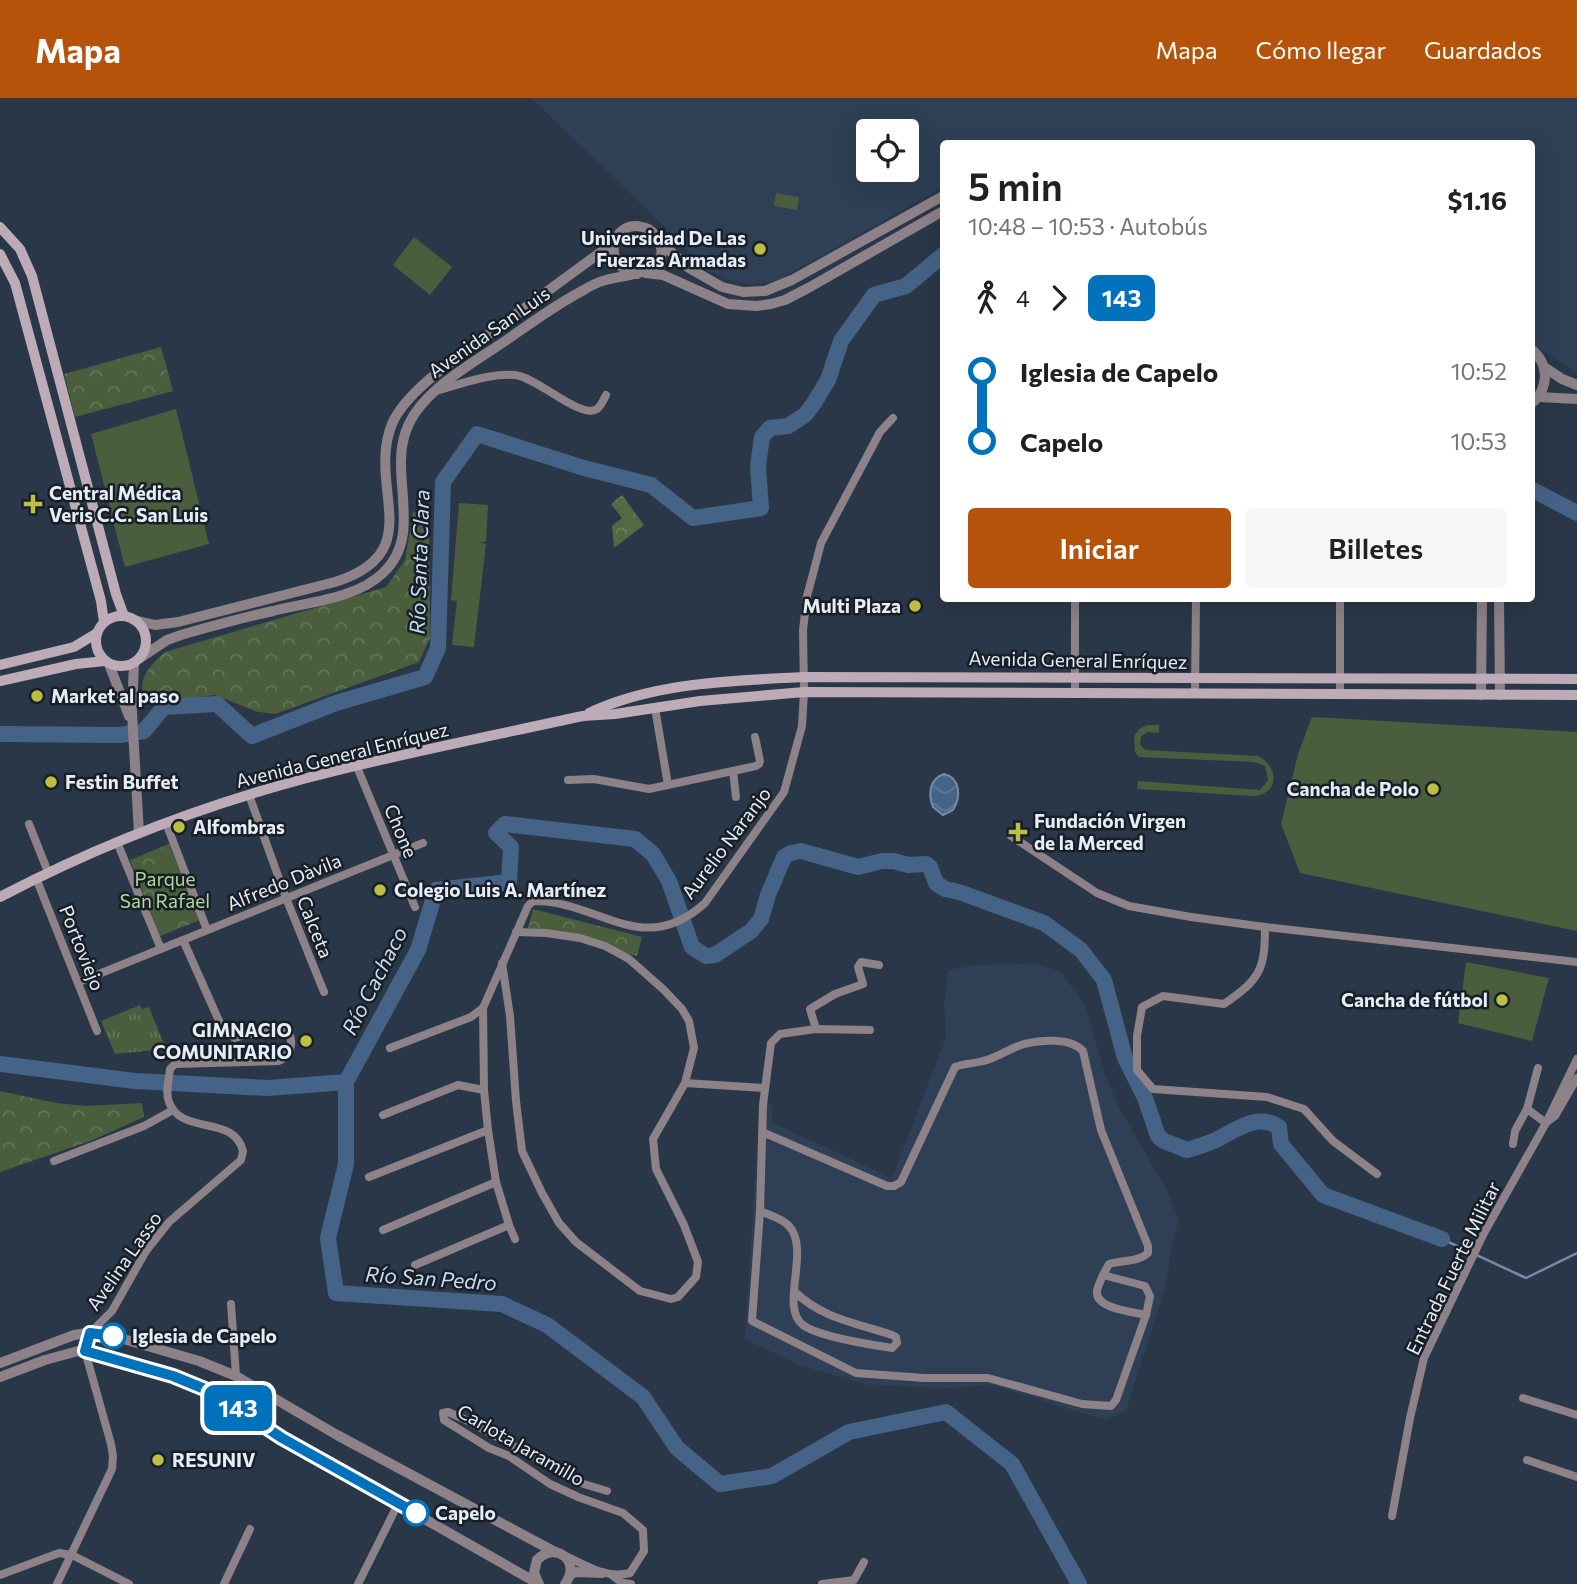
<!DOCTYPE html>
<html lang="es">
<meta charset="utf-8">
<style>
:root{--surface:#fff;--page:#f6f6f6;--text:#202124;--muted:#757577;--accent:#b45309}
body{margin:0;font-family:Commissioner,sans-serif;background:var(--page);color:var(--text);height:100vh;display:flex;flex-direction:column;font-size:26px;white-space:nowrap}
*{box-sizing:border-box;margin:0}
p{font-size:23px;color:var(--muted)}
.icon{flex:none;width:38px;height:38px;fill:none;stroke:currentColor;stroke-width:2;stroke-linecap:round;stroke-linejoin:round}
.map{position:relative;flex:1;overflow:hidden}
.side{position:absolute;left:940px;top:42px;width:595px;height:462px;display:flex;flex-direction:column;background:var(--surface);border-radius:7px;box-shadow:0 7px 28px #0002}
.side>*{flex:none}
.badge{padding:0 14px;border-radius:10px;font-size:24px;line-height:46px}
.fabs{position:absolute;left:856px;top:21px;display:grid;gap:14px}
.fabs a{display:grid;place-items:center;width:63px;height:63px;border-radius:7px;background:var(--surface);box-shadow:0 7px 28px #0002;font-size:35px}
.map>.badge{position:absolute;translate:-50% -50%;box-shadow:0 0 0 4px #fff}
.legs{display:flex;align-items:center;gap:10px;height:77px;padding:0 28px;font-size:23px}
.legs p{margin-inline-start:auto}
.head{display:flex;align-items:center;justify-content:space-between;height:119px;padding:0 28px}
h1{font-size:38px;font-weight:600;line-height:52px}
.cta{display:flex;gap:14px;margin-top:auto;padding:14px 28px}
.cta a{flex:1;height:80px;border-radius:7px;background:var(--accent);color:#fff;font-size:28px;font-weight:600;line-height:80px;text-align:center}
.cta a+a{background:var(--page);color:var(--text)}
ul{padding:0 28px;list-style:none}
li{display:flex;align-items:center;gap:24px;height:70px;font-size:26px}
li i{display:grid;place-items:center;width:10px;height:100%;margin:0 9px;background:currentColor}
li i::after{content:'';width:18px;height:18px;margin:-9px;border:5px solid;border-radius:50%;background:var(--surface)}
li p{margin-inline-start:auto}
li:first-child i{background:linear-gradient(#0000 50%,currentColor 0)}
li:last-child i{background:linear-gradient(currentColor 50%,#0000 0)}
header{display:flex;align-items:center;gap:42px;box-sizing:border-box;height:98px;padding:0 35px;background:var(--accent);color:#fff}
header strong{font-size:33px}
nav{display:flex;gap:38px;margin-inline-start:auto;font-size:24px}
.map>svg:first-child{display:block}
.built{fill:#2e3f56;fill-rule:evenodd}
.grass{fill:url(#grass-tufts)}
.forest{fill:url(#forest-crowns)}
.park{fill:url(#park-crowns)}
.garden{fill:#4a5e3d}
.water{fill:url(#water-waves);stroke:#758ca9;stroke-width:2}
.lines{fill:none;stroke-linecap:round;stroke-linejoin:round}
.stream{stroke:#758ca9;stroke-width:2.5}
.river{stroke:#456387;stroke-width:16}
.minor{stroke:#8c8288;stroke-width:8}
.tertiary{stroke:#8c8288;stroke-width:10}
.secondary{stroke:#bdacb7;stroke-width:10}
.line-1-casing{stroke:#fff;stroke-width:16}
.line-1{stroke:#0072bc;stroke-width:10}
.poi-dot{fill:#bbc045;stroke:#181e26;stroke-width:2.5}
.stop-1-dot{fill:#fff;stroke:#0072bc;stroke-width:3.5}
.labels{text-anchor:middle;stroke-width:5;stroke-linejoin:round;paint-order:stroke}
.poi-label{font-size:19px;font-weight:bold;fill:#e5edf8;stroke:#181e26;text-anchor:start}
.street-label{font-size:19px;fill:#e5edf8;stroke:#181e26}
.park-label{font-size:19px;fill:#b1d997;stroke:#181e26}
.stop-label{font-size:19px;font-weight:bold;fill:#e5edf8;stroke:#181e26;text-anchor:start}
.water-label{font-size:21px;font-style:italic;fill:#c9dcf5;stroke:#181e26}
</style>
<header>
<strong>Mapa</strong>
<nav><a>Mapa</a><a>Cómo llegar</a><a>Guardados</a></nav>
</header>
<div class="map">
<svg width="1577" height="1486" viewBox="0 0 1577 1486">
<defs>
<pattern id="grass-tufts" width="24" height="20" patternUnits="userSpaceOnUse" patternTransform="scale(1.75)"><rect width="24" height="20" fill="#4a5e3d"/><path d="M3 7l-1-3M5 7V3M7 7l1-3M15 17l-1-3M17 17v-4M19 17l1-3" fill="none" stroke="#64755a"/></pattern>
<pattern id="forest-crowns" width="20" height="18" patternUnits="userSpaceOnUse" patternTransform="scale(1.75)"><rect width="20" height="18" fill="#526a41"/><path d="M2 6a3 3 0 1 1 6 0M12 15a3 3 0 1 1 6 0" fill="none" stroke="#6b805d"/></pattern>
<pattern id="park-crowns" width="20" height="18" patternUnits="userSpaceOnUse" patternTransform="scale(1.75)"><rect width="20" height="18" fill="#4a5e3d"/><path d="M2 6a3 3 0 1 1 6 0M12 15a3 3 0 1 1 6 0" fill="none" stroke="#64755a"/></pattern>
<pattern id="water-waves" width="16" height="10" patternUnits="userSpaceOnUse" patternTransform="scale(1.75)"><rect width="16" height="10" fill="#456387"/><path d="M0 5q4-4 8 0t8 0" fill="none" stroke="#607a99"/></pattern>
</defs>
<rect width="100%" height="100%" fill="#2a3748"/>
<g class="built">
<path d="M531,0H1577V274L1531,246V46H943V89L777,183L750,187L724,180L708,173L665,129ZM868,33H906V72H868Z"/>
<polygon points="1035,866 1061,874 1085,907 1106,979 1120,1011 1167,1092 1179,1122 1172,1148 1166,1187 1126,1313 1105,1322 992,1287 948,1290 868,1287 799,1267 745,1241 760,1003 771,1006 773,1025 892,1080 946,939 944,907 948,872 975,867"/>
</g>
<polygon class="grass" points="140,907 142,911 149,909 166,951 115,956 101,923"/>
<polygon class="forest" points="622,397 644,427 614,450 612,428 622,420 611,406"/>
<g class="park">
<polygon points="161,249 173,293 75,319 64,276"/>
<path d="M413,414L429,416L430,540L419,564L275,616L258,614L215,597L147,606C135,583 148,569 165,554L386,489L405,462Z"/>
<polygon points="169,746 200,822 160,838 130,762"/>
<polygon points="533,811 642,839 637,858 528,830"/>
<polygon points="0,993 56,1005 86,1008 142,1005 144,1019 93,1042 0,1074"/>
</g>
<g class="garden">
<polygon points="776,95 799,99 797,112 774,108"/>
<polygon points="414,139 452,169 430,197 393,167"/>
<polygon points="176,311 209,446 125,469 91,336"/>
<polygon points="459,405 488,407 486,444 478,444 486,446 474,549 452,547 457,503 451,502"/>
<polygon points="1312,619 1577,634 1577,833 1300,775 1281,726 1298,656"/>
<path d="M1147,627H1159V635L1148,634L1141,638L1140,646L1145,652L1258,658C1279,669 1280,695 1254,698L1137,691L1138,683L1260,692L1268,682L1265,668L1254,664L1139,659L1135,654L1134,638L1139,631Z"/>
<polygon points="1466,864 1549,880 1532,943 1458,925"/>
</g>
<path class="water" d="M944,676C961,680 961,699 953,712L943,717L933,709C928,697 929,681 944,676Z"/>
<g class="lines">
<polyline class="stream" points="1442,1141 1526,1180 1577,1155"/>
<g class="river">
<polyline points="1531,391 1577,415"/>
<polyline points="0,636 120,637 144,633 164,609 217,606 252,638 336,605 425,579 438,550 443,384 477,336 584,370 651,387 693,420 761,410 758,368 762,339 770,330 788,328 805,317 814,305 828,282 841,243 874,197 906,188 943,157"/>
<polyline points="0,966 135,983 268,990 346,984 346,1066 328,1140 336,1195 502,1206 547,1227 643,1299 677,1350 720,1386 772,1378 849,1334 946,1314 1012,1366 1079,1486"/>
<path d="M346,984L418,852L436,792L509,784L511,749L496,735L505,726L635,741L653,756L669,783L692,849L706,858L715,857L751,833L761,821L768,797L784,759L791,755L801,753L858,769L882,763H894L908,767L926,766L930,769L936,785L945,791L959,794L1044,825L1081,852L1104,882L1125,960L1145,1000L1158,1038L1164,1043L1187,1052C1197,1049 1208,1046 1218,1041C1237,1031 1258,1015 1279,1029L1281,1046L1323,1097L1442,1141"/>
</g>
<g class="minor">
<path d="M436,293C461,286 489,275 515,277C537,279 581,322 597,311C601,308 604,301 606,297"/>
<polyline points="1075,500 1075,595"/>
<polyline points="1340,500 1340,595"/>
<polyline points="1195,596 1196,500"/>
<polyline points="655,610 668,687"/>
<polyline points="357,669 415,809"/>
<polyline points="733,673 736,699"/>
<polyline points="568,682 594,681 649,691 756,668 759,666 760,663 755,639"/>
<polyline points="249,697 286,800 324,894"/>
<polyline points="166,725 207,832"/>
<polyline points="29,726 48,774"/>
<polyline points="1011,738 1097,795 1129,808 1191,819 1265,829 1577,864"/>
<polyline points="117,744 161,851"/>
<polyline points="36,780 97,933"/>
<path d="M1265,829C1265,872 1260,881 1224,906L1163,898L1142,909L1137,938V972L1153,991L1267,999L1304,1011L1333,1043L1377,1076"/>
<polyline points="502,865 510,918 516,1003 522,1053 542,1095 559,1125 576,1144 640,1193 671,1201 678,1199 696,1179 698,1164 684,1127 656,1071 653,1041 685,985 694,950 689,923 682,911 664,892 629,861 605,848 580,840 546,835 516,834"/>
<polyline points="79,884 423,745"/>
<polyline points="816,931 810,911 835,896 863,886 858,869 861,864 879,867"/>
<polyline points="390,950 471,919 483,910"/>
<polyline points="685,985 764,990"/>
<polyline points="1527,1011 1546,1025"/>
<polyline points="383,1017 458,987 484,992"/>
<polyline points="1548,1023 1555,1018 1577,980"/>
<path d="M762,1034L887,1088H894L901,1084L955,969C965,965 973,966 983,963C997,960 1010,950 1024,946C1041,942 1070,939 1083,953L1101,1032L1148,1148V1155C1139,1164 1121,1162 1109,1166L1103,1177L1145,1188L1150,1198L1146,1217L1116,1302L1111,1308L1082,1306L988,1280H924L856,1275L752,1223L760,1113L763,1007L771,945L780,936L816,931L870,932"/>
<polyline points="1513,1046 1515,1033 1527,1011 1538,970"/>
<polyline points="54,1063 144,1028 173,1012"/>
<polyline points="369,1079 488,1032"/>
<path d="M760,1113C769,1117 782,1120 789,1128C811,1152 779,1209 803,1227C817,1238 872,1247 892,1250L897,1245L896,1239L892,1237C857,1225 823,1221 795,1194"/>
<polyline points="383,1132 496,1084"/>
<path d="M515,1141L509,1127L496,1084L488,1032L484,992L483,910L528,808L533,803C599,802 642,862 705,805L784,694L802,628L804,594L803,532L807,498L814,472L821,445L880,334L893,320"/>
<polyline points="415,1167 509,1127"/>
<path d="M1103,1177C1101,1182 1097,1189 1097,1194C1096,1211 1134,1214 1146,1217"/>
<polyline points="231,1206 236,1278"/>
<polyline points="1523,1300 1577,1317"/>
<polyline points="1527,1362 1577,1379"/>
<polyline points="1392,1418 1410,1320 1424,1260 1484,1135 1546,1025 1577,961"/>
<path d="M566,1458C587,1468 606,1481 630,1475L644,1453L643,1432L623,1415L578,1399L550,1386L509,1358L489,1350L444,1322L443,1315L448,1314L466,1322L584,1386L607,1393"/>
<polyline points="0,1477 59,1455 72,1457 129,1486"/>
<polyline points="613,1478 622,1485 631,1486"/>
<path d="M57,1486L112,1371L113,1358L111,1346L85,1253L90,1235L112,1213L146,1153L169,1124L241,1062L243,1053C234,1016 181,1038 169,1004C165,995 169,981 170,971L175,966L279,963C294,955 296,936 280,928L235,940L224,934L183,842"/>
<polyline points="224,1486 250,1431"/>
<polyline points="358,1486 398,1406"/>
<polyline points="822,1486 854,1482 864,1464"/>
</g>
<g class="tertiary">
<polyline points="660,144 689,170 722,189 743,194 765,193 792,182 943,98"/>
<polyline points="645,175 663,177 728,206 757,208 771,206 785,202 810,189 943,113"/>
<path d="M1531,251C1550,266 1549,291 1531,306"/>
<polyline points="1544,269 1562,281 1577,287"/>
<polyline points="1539,299 1577,301"/>
<polyline points="1499,500 1500,597"/>
<path d="M134,522L155,527L178,524L335,484C430,454 366,390 392,326C407,290 471,250 503,226C540,199 577,171 615,144"/>
<path d="M140,560L167,542L181,537C212,528 242,520 273,513C308,504 356,501 383,475C424,437 389,379 406,333C420,292 477,263 511,239C534,223 557,206 582,193C590,188 598,184 606,182C626,176 675,176 658,141C655,135 649,130 642,129C611,121 600,169 637,176"/>
<polyline points="134,565 132,615 139,735"/>
<polyline points="109,566 129,618"/>
<polyline points="1481,597 1482,500"/>
<polyline points="0,1265 74,1237 87,1235 113,1238 199,1263 236,1278 337,1337 555,1454"/>
<polyline points="0,1279 45,1262 78,1253 108,1258 194,1285 224,1300 282,1340 539,1486"/>
<polyline points="571,1476 576,1474 602,1475"/>
<path d="M538,1484L534,1475L537,1462C556,1442 582,1464 565,1486"/>
</g>
<g class="secondary">
<polyline points="0,129 20,151 32,178 116,496 124,518"/>
<polyline points="0,156 15,185 101,503 104,524"/>
<circle cx="121" cy="543" r="25"/>
<polyline points="0,567 74,549 97,535"/>
<polyline points="0,583 76,566 105,563"/>
<path d="M589,615C655,584 731,583 804,579L1577,581"/>
<path d="M0,799C97,748 201,708 307,680C398,656 491,638 583,618L615,616L700,603L804,594L1577,597"/>
</g>
</g>
<g class="lines">
<g class="line-1-casing">
<polyline id="line-1" points="113,1238 90,1235 85,1253 173,1278 212,1294 282,1340 416,1415"/>
</g>
<use href="#line-1" class="line-1"/>
</g>
<g class="poi-dot">
<circle cx="760" cy="151" r="7"/>
<path d="M29.5 395.5h7v7h7v7h-7v7h-7v-7h-7v-7h7z"/>
<circle cx="915" cy="508" r="7"/>
<circle cx="37" cy="598" r="7"/>
<circle cx="51" cy="684" r="7"/>
<circle cx="1433" cy="691" r="7"/>
<circle cx="179" cy="729" r="7"/>
<path d="M1014.5 723.5h7v7h7v7h-7v7h-7v-7h-7v-7h7z"/>
<circle cx="380" cy="792" r="7"/>
<circle cx="1502" cy="902" r="7"/>
<circle cx="306" cy="943" r="7"/>
<circle cx="158" cy="1362" r="7"/>
</g>
<g class="stop-1-dot">
<circle cx="113" cy="1238" r="12"/>
<circle cx="416" cy="1415" r="12"/>
</g>
<g class="labels">
<g class="poi-label">
<text x="746" y="147" text-anchor="end">Universidad De Las<tspan x="746" dy="22">Fuerzas Armadas</tspan></text>
<text x="49" y="402">Central Médica<tspan x="49" dy="22">Veris C.C. San Luis</tspan></text>
<text x="901" y="515" text-anchor="end">Multi Plaza</text>
<text x="51" y="605">Market al paso</text>
<text x="65" y="691">Festin Buffet</text>
<text x="1419" y="698" text-anchor="end">Cancha de Polo</text>
<text x="1034" y="730">Fundación Virgen<tspan x="1034" dy="22">de la Merced</tspan></text>
<text x="193" y="736">Alfombras</text>
<text x="394" y="799">Colegio Luis A. Martínez</text>
<text x="1488" y="909" text-anchor="end">Cancha de fútbol</text>
<text x="292" y="939" text-anchor="end">GIMNACIO<tspan x="292" dy="22">COMUNITARIO</tspan></text>
<text x="172" y="1369">RESUNIV</text>
</g>
<g class="street-label">
<text transform="translate(489 234) rotate(-35)" y="7">Avenida San Luis</text>
<text transform="translate(1078 562) rotate(1)" y="7">Avenida General Enríquez</text>
<text transform="translate(342 657) rotate(-14)" y="7">Avenida General Enríquez</text>
<text transform="translate(401 733) rotate(67)" y="7">Chone</text>
<text transform="translate(726 745) rotate(-53)" y="7">Aurelio Naranjo</text>
<text transform="translate(284 784) rotate(-22)" y="7">Alfredo Dàvila</text>
<text transform="translate(315 829) rotate(68)" y="7">Calceta</text>
<text transform="translate(82 850) rotate(68)" y="7">Portoviejo</text>
<text transform="translate(124 1163) rotate(-55)" y="7">Avelina Lasso</text>
<text transform="translate(1453 1170) rotate(-64)" y="7">Entrada Fuerte Militar</text>
<text transform="translate(521 1347) rotate(30)" y="7">Carlota Jaramillo</text>
</g>
<g class="park-label">
<text x="165" y="788">Parque<tspan x="165" dy="22">San Rafael</tspan></text>
</g>
<g class="stop-label">
<text x="132" y="1245">Iglesia de Capelo</text>
<text x="435" y="1422">Capelo</text>
</g>
<g class="water-label">
<text transform="translate(420 464) rotate(-88)" y="7">Río Santa Clara</text>
<text transform="translate(375 883) rotate(-63)" y="7">Río Cachaco</text>
<text transform="translate(431 1181) rotate(4)" y="7">Río San Pedro</text>
</g>
</g>
</svg>
<div class="fabs">
<a><svg class="icon" aria-label="locate" viewBox="0 0 24 24"><circle cx="12" cy="12" r="6"/><path d="M12 2v4M12 18v4M2 12h4M18 12h4"/></svg></a>
</div>
<b class="badge" style="left:238px;top:1310px;background:#0072bc;color:#fff">143</b>
<section class="side">
<div class="head"><div><h1>5 min</h1><p>10:48 – 10:53 · Autobús</p></div><b>$1.16</b></div>
<div class="legs"><svg class="icon" aria-label="walk" viewBox="0 0 24 24"><circle cx="13" cy="4" r="2"/><path d="M13 8l-2 6 4 7M11 14l-3 7M7 12l3-4h3l4 4"/></svg>4<svg class="icon" aria-label="forward" viewBox="0 0 24 24"><path d="M9 5l7 7-7 7"/></svg><b class="badge" style="background:#0072bc;color:#fff">143</b></div>
<ul>
<li><i style="color:#0072bc"></i><b>Iglesia de Capelo</b><p>10:52</p></li>
<li><i style="color:#0072bc"></i><b>Capelo</b><p>10:53</p></li>
</ul>
<div class="cta"><a>Iniciar</a><a>Billetes</a></div>
</section>
</div>
